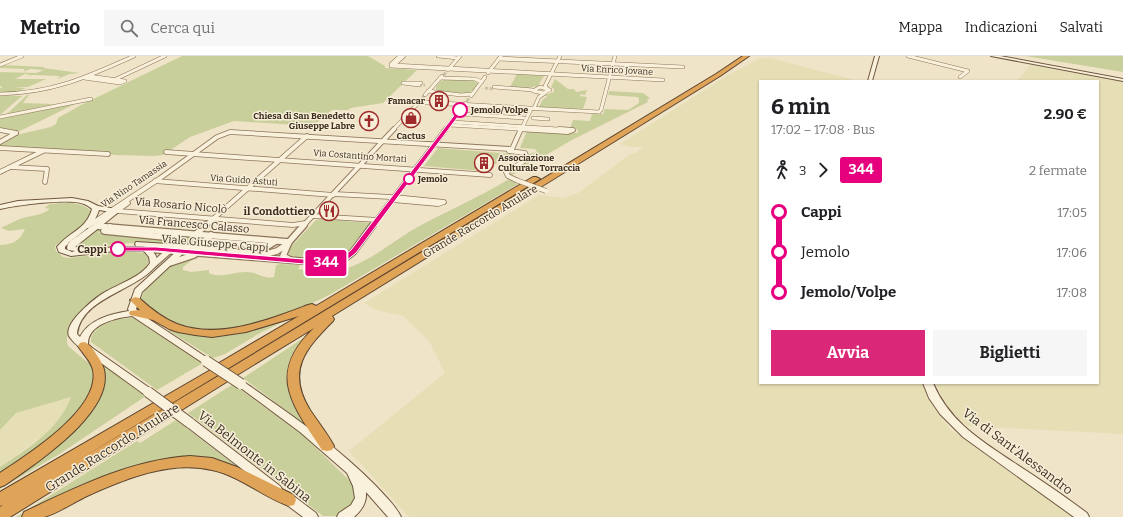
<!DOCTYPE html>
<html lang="it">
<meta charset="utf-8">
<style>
:root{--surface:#fff;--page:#f6f6f6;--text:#202124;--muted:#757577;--line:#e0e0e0;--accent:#db2777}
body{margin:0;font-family:Bitter,serif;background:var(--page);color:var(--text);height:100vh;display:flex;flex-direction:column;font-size:15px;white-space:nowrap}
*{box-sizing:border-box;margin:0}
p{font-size:13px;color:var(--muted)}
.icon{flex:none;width:22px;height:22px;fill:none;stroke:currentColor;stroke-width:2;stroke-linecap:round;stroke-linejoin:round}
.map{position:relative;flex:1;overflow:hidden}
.drawer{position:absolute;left:759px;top:24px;width:340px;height:304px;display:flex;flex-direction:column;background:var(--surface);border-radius:0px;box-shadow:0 1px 3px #0004}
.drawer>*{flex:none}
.badge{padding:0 8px;border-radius:3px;font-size:14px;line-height:26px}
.map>.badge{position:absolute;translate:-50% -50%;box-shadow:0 0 0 2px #fff}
.legs{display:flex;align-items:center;gap:6px;height:44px;padding:0 12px;font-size:13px}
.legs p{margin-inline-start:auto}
.headline{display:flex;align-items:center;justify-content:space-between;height:68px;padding:0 12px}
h1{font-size:22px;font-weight:700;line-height:30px}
.primary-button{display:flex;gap:8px;margin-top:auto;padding:8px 12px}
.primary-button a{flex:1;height:46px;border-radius:0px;background:var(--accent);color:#fff;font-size:16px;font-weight:700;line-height:46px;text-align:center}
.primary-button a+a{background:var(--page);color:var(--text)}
ul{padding:0 12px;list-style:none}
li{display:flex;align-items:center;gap:14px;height:40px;font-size:15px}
li i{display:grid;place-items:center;width:6px;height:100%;margin:0 5px;background:currentColor}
li i::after{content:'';width:10px;height:10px;margin:-5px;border:3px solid;border-radius:50%;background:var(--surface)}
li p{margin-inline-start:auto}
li:first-child i{background:linear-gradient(#0000 50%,currentColor 0)}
li:last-child i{background:linear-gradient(currentColor 50%,#0000 0)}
header{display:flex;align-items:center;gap:24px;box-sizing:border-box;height:56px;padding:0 20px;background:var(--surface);border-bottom:1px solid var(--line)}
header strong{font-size:19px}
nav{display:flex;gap:22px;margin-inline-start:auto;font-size:14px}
.search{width:280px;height:36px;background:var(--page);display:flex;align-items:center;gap:10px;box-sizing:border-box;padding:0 14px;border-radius:0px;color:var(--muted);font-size:15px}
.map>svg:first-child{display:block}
.farmland{fill:#e6deb5}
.green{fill:#c9cf9b}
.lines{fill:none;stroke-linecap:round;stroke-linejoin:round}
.street-tunnel{stroke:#ccc0a6;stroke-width:3;stroke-dasharray:3 1.5;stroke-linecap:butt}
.street-far2-casing{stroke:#8d765c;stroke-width:4}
.street-far1-casing{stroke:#8d765c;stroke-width:5.5}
.street-casing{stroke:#8d765c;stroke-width:8}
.secondary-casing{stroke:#6f573f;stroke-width:2}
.highway-casing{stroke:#5b4430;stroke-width:2}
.street-far2{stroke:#faf1dc;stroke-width:3}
.street-far1{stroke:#faf1dc;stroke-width:4}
.street{stroke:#faf1dc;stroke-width:5.5}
.secondary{fill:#faf1dc;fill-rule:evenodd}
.highway{fill:#e0a458;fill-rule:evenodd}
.street-bridge-casing{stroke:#8d765c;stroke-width:5.5;stroke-linecap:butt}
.secondary-bridge-casing{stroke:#6f573f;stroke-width:12;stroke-linecap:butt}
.street-bridge{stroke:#faf1dc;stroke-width:4}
.secondary-bridge{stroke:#faf1dc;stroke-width:10}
.line-1{fill:#e6007e;stroke:#fff}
.stop-1-dot{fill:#fff;stroke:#e6007e;stroke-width:2}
.labels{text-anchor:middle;stroke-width:3;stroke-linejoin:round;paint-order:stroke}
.far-street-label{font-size:9px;fill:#3d2e20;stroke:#f7eed8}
.far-poi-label{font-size:9px;font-weight:bold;fill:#3d2e20;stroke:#f7eed8;text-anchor:end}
.far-stop-label{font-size:9px;font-weight:bold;fill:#3d2e20;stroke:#f7eed8;text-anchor:start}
.street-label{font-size:11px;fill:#3d2e20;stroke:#f7eed8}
.poi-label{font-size:11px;font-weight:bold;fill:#3d2e20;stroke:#f7eed8;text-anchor:end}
.stop-label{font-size:11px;font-weight:bold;fill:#3d2e20;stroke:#f7eed8;text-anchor:end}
.near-street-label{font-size:13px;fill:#3d2e20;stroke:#f7eed8}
</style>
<header>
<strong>Metrio</strong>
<div class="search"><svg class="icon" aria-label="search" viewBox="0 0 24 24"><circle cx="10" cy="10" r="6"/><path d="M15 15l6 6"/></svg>Cerca qui</div>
<nav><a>Mappa</a><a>Indicazioni</a><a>Salvati</a></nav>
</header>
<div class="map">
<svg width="1123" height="461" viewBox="0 0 1123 461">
<rect width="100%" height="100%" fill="#f0e4c8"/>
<g class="farmland">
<polygon points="770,2 858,25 760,25 760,327 923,327 931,348 950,373 1072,461 409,461 349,395 445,317 429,285 403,260 376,254 364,247 539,139 563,142 578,137 629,99 637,96 643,91 629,91 620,88 728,19 759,3"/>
<polygon points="1030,9 1123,25 1123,378 967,370 951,355 941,339 936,327 1098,327 1098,25 1017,25"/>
<polygon points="71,341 64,358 57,367 45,378 0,411 0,374 16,357"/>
</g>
<g class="green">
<polygon points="182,0 368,0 385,10 385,12 417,14 383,47 351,52 348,54 332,54 313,70 234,65 190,81 163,99 154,100 114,99 104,96 0,90 0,88 16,79 51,71 56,68 58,62 81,49"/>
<polygon points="1025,0 1123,0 1123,16"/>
<polygon points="2,9 45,11 43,12 80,17 70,18 57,23 60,20 33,19 25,21 31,19 25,18 15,23 46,23 28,31 12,31 26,32 14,37 0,37 0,32 3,31 0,30 0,16 36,17 44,14 31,13 23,16 25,14 23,14 25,13 0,12"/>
<polygon points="517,18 544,20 538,30 528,32 510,31"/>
<path d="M446,23L472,24L478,27C476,30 475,33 472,35C464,41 445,37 436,34V30L441,25Z"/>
<polygon points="555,23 568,33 574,33 576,36 587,34 585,39 581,38 580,40 587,41 583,53 539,51 543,43 547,41 545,39 554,36 554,33 551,31"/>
<polygon points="609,35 643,37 650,42 647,44 648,46 570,85 512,119 510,119 509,116 529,103 528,98 537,96 535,93 520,92 527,75 576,77 578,76 578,74 570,72 573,64 590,65 592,58 603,58 605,53 628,54 639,47 639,42 637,41 608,39"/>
<polygon points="27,39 29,39 23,47 54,48 7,58"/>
<polygon points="0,40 22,40 0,59"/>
<polygon points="77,47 20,75 0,71 0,63"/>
<polygon points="438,92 513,98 482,115 424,110"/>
<path d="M509,123L518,128L331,238C275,266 193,297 141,245C142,231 162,217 172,210C179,205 188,203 196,201L183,211V214L191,216L209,214V217C219,223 236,215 247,216C258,216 264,224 274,221L276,209L280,208L300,209L298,213C311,215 326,217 340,214C366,208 387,190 409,176C441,157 477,143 509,123Z"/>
<path d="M62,147C72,147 82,147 90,154C91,172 66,180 55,190L56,195L63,201L69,202L124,195L144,197L149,203C148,220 116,228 104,237C90,245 77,257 70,272C67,278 66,284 68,290L91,309L94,320L95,330L72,367L0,423V411C28,392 59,374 71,341L16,357L0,374V189C13,188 19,186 25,173L9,175L1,172C7,169 13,166 20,163C30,159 42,160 50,153L45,152L50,148Z"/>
<path d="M322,163L370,167C363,177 355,192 345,200C330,210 308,203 292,202L287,196L289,193L316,164Z"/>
<path d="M97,172L103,173L98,177L176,184L182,180L203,181L198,186L266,192L264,196C220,192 176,186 132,187C117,187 89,194 77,190L76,188Z"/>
<path d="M134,262L138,263L203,307L157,334L91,286C89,269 121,261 134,262Z"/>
<polygon points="289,262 289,263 260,277 225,298 213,302 169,275 170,274 211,278"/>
<polygon points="308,279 289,332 293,348 308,371 243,322"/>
<path d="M101,307L146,340L61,397L0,433V431C17,417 33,403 50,389C72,371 119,341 101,307Z"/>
<polygon points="233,328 304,380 356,431 358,442 339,460 323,460 188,357"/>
<polygon points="176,364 240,413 159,406 24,461 16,461 137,385 140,387"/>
</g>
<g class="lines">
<g class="street-tunnel">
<polyline points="444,19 446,16"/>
<polyline points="419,29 425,29"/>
<polyline points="485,32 493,33"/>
<polyline points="422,42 425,39"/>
<polyline points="467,45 469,42"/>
</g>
<g class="street-far2-casing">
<g id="street-far2">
<polyline points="400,0 391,8 391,10 663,24 394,9 404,0"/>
<polyline points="438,0 458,2"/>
<polyline points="908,0 968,15 960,21"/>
<polyline points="499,3 683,11 500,2"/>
<polyline points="0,9 22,0"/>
<polyline points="448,14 460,0"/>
<polyline points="488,17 501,0"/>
<polyline points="84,22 120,27 125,25 89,20"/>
<polyline points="440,22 475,23 482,26"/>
<polyline points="116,23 165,0"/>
<polyline points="419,29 403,27 421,27"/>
<polyline points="494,31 533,34"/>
<polygon points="540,31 550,34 543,37 533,35"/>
<polyline points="547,32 545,30 560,0"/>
<polyline points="428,35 461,39 472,38"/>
<path d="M0,38C53,37 87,21 134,0"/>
<polyline points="425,39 442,20"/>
<polyline points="471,40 485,21"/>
<polygon points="390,44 599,56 389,45"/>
<polyline points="599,56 601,54 615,0"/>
<polyline points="461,58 524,62"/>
<polyline points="0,61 91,43"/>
<polyline points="533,62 548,63"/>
<polyline points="452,66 573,74"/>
<polyline points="449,69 536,74"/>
<polyline points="393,74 420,45"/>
<polyline points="445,74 466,47"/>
<polyline points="521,74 531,53 534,52 539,41 545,37"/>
</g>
</g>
<g class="street-far1-casing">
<g id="street-far1">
<polyline points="519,73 568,76 573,74 559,73"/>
<polyline points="0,74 16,77"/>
<polyline points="0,86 16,77"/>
<polyline points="0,92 108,98"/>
<polyline points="166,96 490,119 193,98"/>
<polyline points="11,111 47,113 45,126"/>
<polyline points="0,116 43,95"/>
<polyline points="516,124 508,120 506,116 524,105 527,101 525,97 509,95 512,93 521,73"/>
<polyline points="155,125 333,139"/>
<polyline points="334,138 391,141"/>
<polyline points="393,144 438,148 444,146 394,141"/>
<polyline points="117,155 128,147"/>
<polyline points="118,155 293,169 306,167"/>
<polyline points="314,160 377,164"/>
<polyline points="88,170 159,123 217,81 230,76 512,93"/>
<polyline points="96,170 102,170"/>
<polyline points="205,170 307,80"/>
<polyline points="303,170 394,73"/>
<polyline points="372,170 446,73"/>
</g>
</g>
<g class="street-casing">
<g id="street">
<polyline points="96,170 289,186"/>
<polyline points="110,171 104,175 174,182 180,177"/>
<polyline points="196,178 206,169"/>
<polyline points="211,179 205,185 268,190 276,185"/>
<polyline points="185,191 263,199 277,195 286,189"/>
<polyline points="146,193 327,207 344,203 353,196 373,169"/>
<polyline points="290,204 283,200 289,186 304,169"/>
<polyline points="170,207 194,199"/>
<polyline points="153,209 171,193"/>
</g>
</g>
<g class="secondary-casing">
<g id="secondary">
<polygon points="875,0 879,0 872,25 868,25"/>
<polygon points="991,0 1000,0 1123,23 1123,25"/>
<path d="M72,142L88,145L98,150L117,153L120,155L75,191L86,192L87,194L115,191H146C153,193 157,200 158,207C139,235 82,240 77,278L80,281C89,263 111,258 129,255L128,253L135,233L179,193L139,190H136L135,188L136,186L185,189H188L189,191L188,193L142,236L136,253L144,260L209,303L211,305L209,307H203L132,260C116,262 87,268 88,289L151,333L153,336L151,339L148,340L145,339C129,327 113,316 97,304C89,298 74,289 69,280C63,267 97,240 107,235C121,227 141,221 150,207L149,201L144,195H115L71,200L59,196L57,191C70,175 86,174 92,153C90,151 87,149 84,148C69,142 17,149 0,153V149L18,145ZM99,154L111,156L68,187L67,192L68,194L75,195L72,196L65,193V191C77,177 93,174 99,154Z"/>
<path d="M241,324L244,326C290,358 337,390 376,430C384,439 396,450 401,461H388L366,436C367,446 362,454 354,461H337L339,457L351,449L355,442L353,430L347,417L300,376L238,330L236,328L238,326Z"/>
<path d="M923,327H933C949,365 980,384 1013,406C1033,419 1053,432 1072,446L1087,457L1089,461H1074L963,381L940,358L929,342Z"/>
<polygon points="190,363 194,364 280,430 282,433 280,436 276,438 272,436 186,370 185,367 186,364"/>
<polygon points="287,437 291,438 316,457 318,461 303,461 283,446 281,442 283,438"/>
</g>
</g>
<g class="highway-casing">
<g id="highway">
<path d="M743,0H749L720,20L332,260L334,263L333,265C305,293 286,315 310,354C318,366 327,377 334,390L332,394L327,395L322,394C292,348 266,318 314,272L237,319L233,320L229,319L227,316L229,313L716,18Z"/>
<path d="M533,121H536L540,123L227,313L223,314L219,313L217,310L219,307L299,260L246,276L212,281L195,279L178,276L169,273L153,264L130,259L129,257L130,255L140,254L130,244L135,241L139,242C150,252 162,262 177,268C219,284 268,264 308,249L312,248L316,250Z"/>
<path d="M84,286C91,288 96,298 100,304C127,349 35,408 5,429L0,431V417C27,399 101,353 93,314C91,305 83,298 78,290L80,287Z"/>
<polygon points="214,312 218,313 220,316 218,319 75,406 220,319 224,318 228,319 230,322 228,325 10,461 0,461 0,451 3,449 0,450 0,436"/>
<path d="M190,400L212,402L237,411L294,439L296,444L294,449L289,450C263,441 240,420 212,414C170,404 125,423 87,440C76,445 53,460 43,461C36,461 28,461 22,461L24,456C77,431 130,404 190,400Z"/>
</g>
</g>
<use href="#street-far2" class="street-far2"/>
<use href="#street-far1" class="street-far1"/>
<use href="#street" class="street"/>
<use href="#secondary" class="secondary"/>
<use href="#highway" class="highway"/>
<g class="street-bridge-casing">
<polyline id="street-bridge" points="516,124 546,135"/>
</g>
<g class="secondary-bridge-casing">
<g id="secondary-bridge">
<polyline points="206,305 241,328"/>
<polyline points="148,336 190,367"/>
</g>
</g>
<use href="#street-bridge" class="street-bridge"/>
<use href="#secondary-bridge" class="secondary-bridge"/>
</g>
<polygon class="line-1" points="459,53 463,54 356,197 346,205 327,210 156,195 118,195 115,193 118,191 156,191 327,205 341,202 351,194"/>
<defs>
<g id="building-ring" transform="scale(1)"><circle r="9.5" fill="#f7eed8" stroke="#9e2a2b" stroke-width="1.5"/><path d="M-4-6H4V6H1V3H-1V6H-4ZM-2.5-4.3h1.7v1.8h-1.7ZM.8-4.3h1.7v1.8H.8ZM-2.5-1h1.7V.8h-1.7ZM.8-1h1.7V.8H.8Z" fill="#9e2a2b"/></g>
<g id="shop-ring" transform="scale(1)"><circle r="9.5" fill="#f7eed8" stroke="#9e2a2b" stroke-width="1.5"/><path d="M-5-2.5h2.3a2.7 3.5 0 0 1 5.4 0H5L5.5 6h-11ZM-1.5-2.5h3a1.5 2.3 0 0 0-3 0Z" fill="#9e2a2b"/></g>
<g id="church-ring" transform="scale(1)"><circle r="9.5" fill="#f7eed8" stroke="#9e2a2b" stroke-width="1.5"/><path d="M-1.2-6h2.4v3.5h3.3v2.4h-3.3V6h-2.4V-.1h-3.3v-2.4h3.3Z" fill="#9e2a2b"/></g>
<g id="restaurant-ring" transform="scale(1)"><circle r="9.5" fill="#f7eed8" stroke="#9e2a2b" stroke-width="1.5"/><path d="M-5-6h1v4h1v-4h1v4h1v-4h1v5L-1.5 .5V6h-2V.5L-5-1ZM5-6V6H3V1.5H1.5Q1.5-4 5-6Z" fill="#9e2a2b"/></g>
</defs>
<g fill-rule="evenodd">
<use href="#building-ring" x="439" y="45"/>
<use href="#shop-ring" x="411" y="62"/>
<use href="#church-ring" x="369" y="65"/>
<use href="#building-ring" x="484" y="107"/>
<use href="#restaurant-ring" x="329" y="155"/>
</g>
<g class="stop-1-dot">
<circle cx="460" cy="54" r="7"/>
<circle cx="409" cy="123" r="5"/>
<circle cx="118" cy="193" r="7"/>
</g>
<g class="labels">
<g class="far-street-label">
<text transform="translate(617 14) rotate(3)" y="3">Via Enrico Jovane</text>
<text transform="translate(360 100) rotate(4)" y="3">Via Costantino Mortati</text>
<text transform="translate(244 124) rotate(4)" y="3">Via Guido Astuti</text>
<text transform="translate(134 128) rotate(-34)" y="3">Via Nino Tamassia</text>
</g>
<g class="far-poi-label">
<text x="425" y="48">Famacar</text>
<text x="355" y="63">Chiesa di San Benedetto<tspan x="355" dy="10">Giuseppe Labre</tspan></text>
<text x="411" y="83" text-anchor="middle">Cactus</text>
<text x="498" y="105" text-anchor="start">Associazione<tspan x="498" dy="10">Culturale Torraccia</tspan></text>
</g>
<g class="far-stop-label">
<text x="471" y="57">Jemolo/Volpe</text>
<text x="418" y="126">Jemolo</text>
</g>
<g class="street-label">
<text transform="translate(181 149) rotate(5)" y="4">Via Rosario Nicolò</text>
<text transform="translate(480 165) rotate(-31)" y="4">Grande Raccordo Anulare</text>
<text transform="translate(194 168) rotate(5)" y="4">Via Francesco Calasso</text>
<text transform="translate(215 187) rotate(5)" y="4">Viale Giuseppe Cappi</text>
</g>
<g class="poi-label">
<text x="315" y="159">il Condottiero</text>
</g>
<g class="stop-label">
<text x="107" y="197">Cappi</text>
</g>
<g class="near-street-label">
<text transform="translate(112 391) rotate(-32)" y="5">Grande Raccordo Anulare</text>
<text transform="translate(1018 395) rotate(37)" y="5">Via di Sant'Alessandro</text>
<text transform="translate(255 400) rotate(38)" y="5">Via Belmonte in Sabina</text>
</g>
</g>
</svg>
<b class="badge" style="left:326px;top:207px;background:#e6007e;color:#fff">344</b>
<section class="drawer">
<div class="headline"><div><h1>6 min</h1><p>17:02 – 17:08 · Bus</p></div><b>2.90 €</b></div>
<div class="legs"><svg class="icon" aria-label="walk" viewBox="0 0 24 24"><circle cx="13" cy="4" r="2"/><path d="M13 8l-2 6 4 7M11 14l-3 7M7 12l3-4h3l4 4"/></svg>3<svg class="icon" aria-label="forward" viewBox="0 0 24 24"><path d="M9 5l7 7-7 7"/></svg><b class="badge" style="background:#e6007e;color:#fff">344</b><p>2 fermate</p></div>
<ul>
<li><i style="color:#e6007e"></i><b>Cappi</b><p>17:05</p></li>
<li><i style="color:#e6007e"></i><span>Jemolo</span><p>17:06</p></li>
<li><i style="color:#e6007e"></i><b>Jemolo/Volpe</b><p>17:08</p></li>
</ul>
<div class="primary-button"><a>Avvia</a><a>Biglietti</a></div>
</section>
</div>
